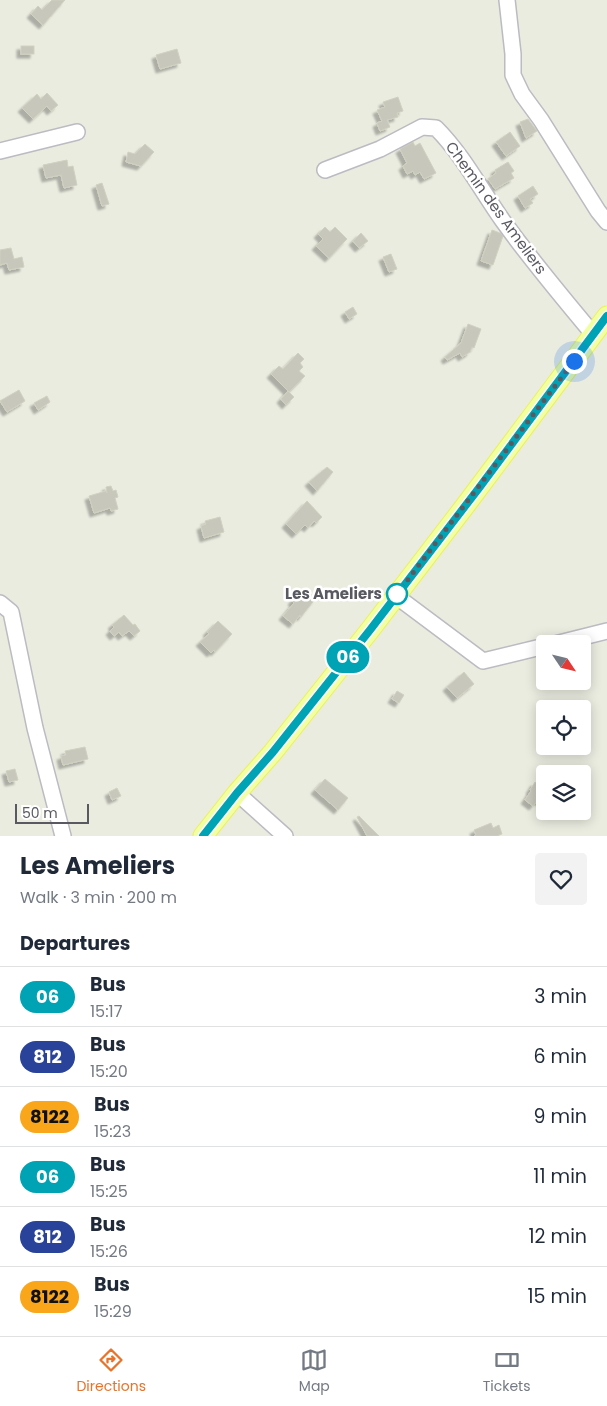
<!DOCTYPE html>
<meta charset="utf-8">
<style>
:root{--surface:#fff;--page:#f2f2f3;--text:#1f2937;--muted:#747a83;--line:#e0e1e3;--accent:#e8732a}
body{margin:0;font-family:Poppins,sans-serif;background:var(--page);color:var(--text);height:100vh;display:flex;flex-direction:column;font-size:19px;white-space:nowrap}
*{box-sizing:border-box;margin:0}
p{font-size:16px;color:var(--muted)}
.icon{flex:none;width:28px;height:28px;fill:none;stroke:currentColor;stroke-width:2;stroke-linecap:round;stroke-linejoin:round}
.map{position:relative;height:836px;overflow:hidden}
.side{display:flex;flex-direction:column;background:var(--surface);flex:1}
.side>*{flex:none}
.badge{padding:0 10px;border-radius:16px;font-size:18px;line-height:32px}
.needle{width:32px;rotate:125deg}
.controls{position:absolute;left:536px;top:635px;display:grid;gap:10px}
.controls a{display:grid;place-items:center;width:55px;height:55px;border-radius:5px;background:var(--surface);box-shadow:0 2px 12px #0003;font-size:25px}
.scale{position:absolute;left:15px;bottom:12px;width:74px;box-sizing:border-box;padding-left:5px;border:2px solid #595a61;border-top:0;font-size:14px;line-height:18px;white-space:nowrap;color:#595a61;-webkit-text-stroke:4px #fff;paint-order:stroke}
.you{position:absolute;width:25px;height:25px;margin:-12px;border:4px solid #fff;border-radius:50%;background:#1a73e8;box-shadow:0 0 0 8px #1a73e833}
.map>.badge{position:absolute;translate:-50% -50%;box-shadow:0 0 0 2px #fff}
h2{padding:0 20px;font-size:19px;line-height:45px}
.round{display:grid;place-items:center;flex:none;width:52px;height:52px;border-radius:5px;background:var(--page)}
.head{display:flex;align-items:center;justify-content:space-between;height:85px;padding:0 20px}
h1{font-size:24px;font-weight:700;line-height:38px}
ul{padding:0;list-style:none}
li{display:flex;align-items:center;gap:15px;height:60px;padding:0 20px;border-top:1px solid var(--line)}
li div{flex:1}
li b{display:block;font-size:19px}
li em{font-style:normal}
li .badge{min-width:55px;font-weight:700;text-align:center}
.tab-bar{display:flex;justify-content:space-around;align-items:center;height:70px;border-top:1px solid var(--line);background:var(--surface);font-size:14px;color:var(--muted)}
.tab-bar a{display:grid;justify-items:center;gap:2px}
.tab-bar .active{color:var(--accent)}
.map>svg:first-child{display:block}
.building{fill:#c7c7bc;stroke:#d1d1bf;filter:url(#shadow)}
.lines{fill:none;stroke-linecap:round;stroke-linejoin:round}
.minor-casing{stroke:#bbbbc2;stroke-width:18}
.major-casing{stroke:#ecf154;stroke-width:21}
.minor{stroke:#fff;stroke-width:15}
.major{stroke:#f1ffa2;stroke-width:19}
.line-casing{stroke:#fff;stroke-width:11}
.line{stroke:#00a3b4;stroke-width:8}
.walk{stroke:#595a61;stroke-width:5;stroke-dasharray:0 9}
.stop-dot{fill:#fff;stroke:#00a3b4;stroke-width:2.5}
.labels{text-anchor:middle;stroke-width:5;stroke-linejoin:round;paint-order:stroke}
.street-label{font-size:15px;fill:#595a61;stroke:#fff}
.stop-label{font-size:15px;font-weight:bold;fill:#595a61;stroke:#fff;text-anchor:end}
</style>
<div class="map">
<svg width="607" height="836" viewBox="0 0 607 836">
<defs>
<filter id="shadow"><feDropShadow dx="-4" dy="4" stdDeviation="1" flood-color="#0004"/></filter>
</defs>
<rect width="100%" height="100%" fill="#ebece0"/>
<g class="building">
<polygon points="52,0 65,0 43,25 31,14 38,6 42,10"/>
<rect x="21" y="46" width="13" height="8"/>
<polygon points="177,49 181,63 160,69 156,55"/>
<polygon points="47,93 58,105 51,111 47,106 33,119 22,108 37,94 41,99"/>
<polygon points="398,97 403,111 397,113 398,117 387,120 390,127 380,131 377,123 382,121 377,110 385,107 383,102"/>
<polygon points="528,119 537,131 526,138 520,122"/>
<polygon points="510,132 520,146 506,156 496,142"/>
<polygon points="413,142 415,146 420,143 436,173 424,179 420,172 415,175 413,171 407,174 403,166 407,163 400,149"/>
<polygon points="145,144 154,152 141,166 126,162 128,152 135,154"/>
<polygon points="67,160 68,167 73,166 77,185 64,188 61,175 46,178 43,165"/>
<polygon points="508,162 514,171 511,173 514,178 495,189 488,179 496,173 495,170"/>
<polygon points="102,183 109,204 102,206 96,185"/>
<polygon points="533,186 538,194 530,199 533,203 525,208 518,196"/>
<polygon points="325,227 330,232 335,227 347,239 329,258 316,246 323,239 318,234"/>
<polygon points="492,230 500,233 503,236 493,265 481,261"/>
<polygon points="361,233 368,241 359,248 353,241"/>
<polygon points="11,248 14,259 22,257 24,267 9,270 7,263 0,265 0,250"/>
<polygon points="391,254 397,269 389,272 383,257"/>
<polygon points="353,307 357,314 349,319 345,312"/>
<polygon points="468,324 481,329 474,348 472,347 470,352 462,357 460,353 447,360 445,357 461,343"/>
<polygon points="298,353 304,359 300,363 303,367 299,371 305,376 289,392 271,374 279,366 283,369"/>
<polygon points="19,390 25,401 7,412 0,401"/>
<polygon points="288,391 294,397 286,405 281,399"/>
<polygon points="47,396 50,402 38,410 34,403"/>
<polygon points="327,467 333,472 317,491 309,482"/>
<polygon points="111,486 113,491 116,490 118,497 115,498 118,509 111,511 110,508 94,513 89,496 106,491 107,493 106,487"/>
<polygon points="307,501 322,517 316,523 314,521 308,528 305,525 296,534 286,524"/>
<polygon points="220,517 224,532 204,538 201,526 206,524 205,521"/>
<polygon points="306,590 316,598 301,617 300,615 293,624 283,616 294,603 292,601 300,592 303,595"/>
<polygon points="124,615 133,625 135,624 140,631 134,636 129,631 122,636 119,632 114,636 110,631 114,627 112,625"/>
<polygon points="218,621 232,634 215,652 214,650 211,653 200,642 209,634 207,632"/>
<polygon points="464,672 474,684 457,698 447,687"/>
<polygon points="397,691 404,695 399,703 392,699"/>
<polygon points="85,747 88,759 63,765 61,756 66,755 65,751"/>
<polygon points="15,769 18,780 9,782 6,771"/>
<polygon points="325,779 348,798 338,810 315,790"/>
<polygon points="535,782 545,790 545,805 538,800 533,806 525,800 531,791 530,790"/>
<polygon points="117,788 121,796 112,800 109,792"/>
<polygon points="359,816 379,836 367,836 357,817"/>
<polygon points="491,823 493,828 499,825 502,834 497,836 474,836 476,835 474,830"/>
</g>
<g class="lines">
<g class="minor-casing">
<g id="minor">
<polyline points="507,0 513,54 513,75 522,94 541,120 598,211 607,222"/>
<polyline points="0,151 77,132"/>
<path d="M325,170L380,149L422,127L436,128C463,155 481,190 503,221C531,260 562,297 593,334"/>
<polyline points="396,596 483,661 545,646"/>
<polyline points="0,603 11,612 35,728 63,836"/>
<polyline points="555,644 607,631"/>
<polyline points="237,793 285,836"/>
</g>
</g>
<g class="major-casing">
<polyline id="major" points="203,836 237,793 273,752 370,630 468,502 607,316"/>
</g>
<use href="#minor" class="minor"/>
<use href="#major" class="major"/>
</g>
<g class="lines">
<g class="line-casing">
<polyline id="line" points="203,836 237,793 273,752 370,630 479,488 607,316"/>
</g>
<use href="#line" class="line"/>
<polyline class="walk" points="397,594 574,361"/>
</g>
<circle class="stop-dot" cx="397" cy="594" r="10"/>
<g class="labels">
<g class="street-label">
<text transform="translate(496 208) rotate(54)" y="5">Chemin des Ameliers</text>
</g>
<g class="stop-label">
<text x="382" y="599">Les Ameliers</text>
</g>
</g>
</svg>
<div class="controls">
<a><svg class="needle" viewBox="-14 -14 28 28"><path d="M0-13l5 13h-10z" fill="#e53935"/><path d="M0 13l5-13h-10z" fill="#747a83"/></svg></a>
<a><svg class="icon" aria-label="locate" viewBox="0 0 24 24"><circle cx="12" cy="12" r="6"/><path d="M12 2v4M12 18v4M2 12h4M18 12h4"/></svg></a>
<a><svg class="icon" aria-label="layers" viewBox="0 0 24 24"><path d="M12 4l9 5-9 5-9-5zM3 14l9 5 9-5"/></svg></a>
</div>
<div class="scale">50 m</div>
<div class="you" style="left:574px;top:361px"></div>
<b class="badge" style="left:348px;top:657px;background:#00a3b4;color:#fff">06</b>
</div>
<section class="side">
<div class="head"><div><h1>Les Ameliers</h1><p>Walk · 3 min · 200 m</p></div><a class="round"><svg class="icon" aria-label="heart" viewBox="0 0 24 24"><path d="M12 20l-8-8c-3-5 5-10 8-4 3-6 11-1 8 4z"/></svg></a></div>
<h2>Departures</h2>
<ul>
<li><span class="badge" style="background:#00a3b4;color:#fff">06</span><div><b>Bus</b><p>15:17</p></div><em>3 min</em></li>
<li><span class="badge" style="background:#29439b;color:#fff">812</span><div><b>Bus</b><p>15:20</p></div><em>6 min</em></li>
<li><span class="badge" style="background:#faa61a;color:#111">8122</span><div><b>Bus</b><p>15:23</p></div><em>9 min</em></li>
<li><span class="badge" style="background:#00a3b4;color:#fff">06</span><div><b>Bus</b><p>15:25</p></div><em>11 min</em></li>
<li><span class="badge" style="background:#29439b;color:#fff">812</span><div><b>Bus</b><p>15:26</p></div><em>12 min</em></li>
<li><span class="badge" style="background:#faa61a;color:#111">8122</span><div><b>Bus</b><p>15:29</p></div><em>15 min</em></li>
</ul>
</section>
<nav class="tab-bar">
<a class="active"><svg class="icon" aria-label="directions" viewBox="0 0 24 24"><path d="M12 3l9 9-9 9-9-9zM9 14v-3h6M13 9l2 2-2 2"/></svg>Directions</a>
<a><svg class="icon" aria-label="map" viewBox="0 0 24 24"><path d="M3 6l6-2 6 2 6-2v14l-6 2-6-2-6 2zM9 4v14M15 6v14"/></svg>Map</a>
<a><svg class="icon" aria-label="tickets" viewBox="0 0 24 24"><path d="M3 7h18v10H3zM15 7v10"/></svg>Tickets</a>
</nav>
